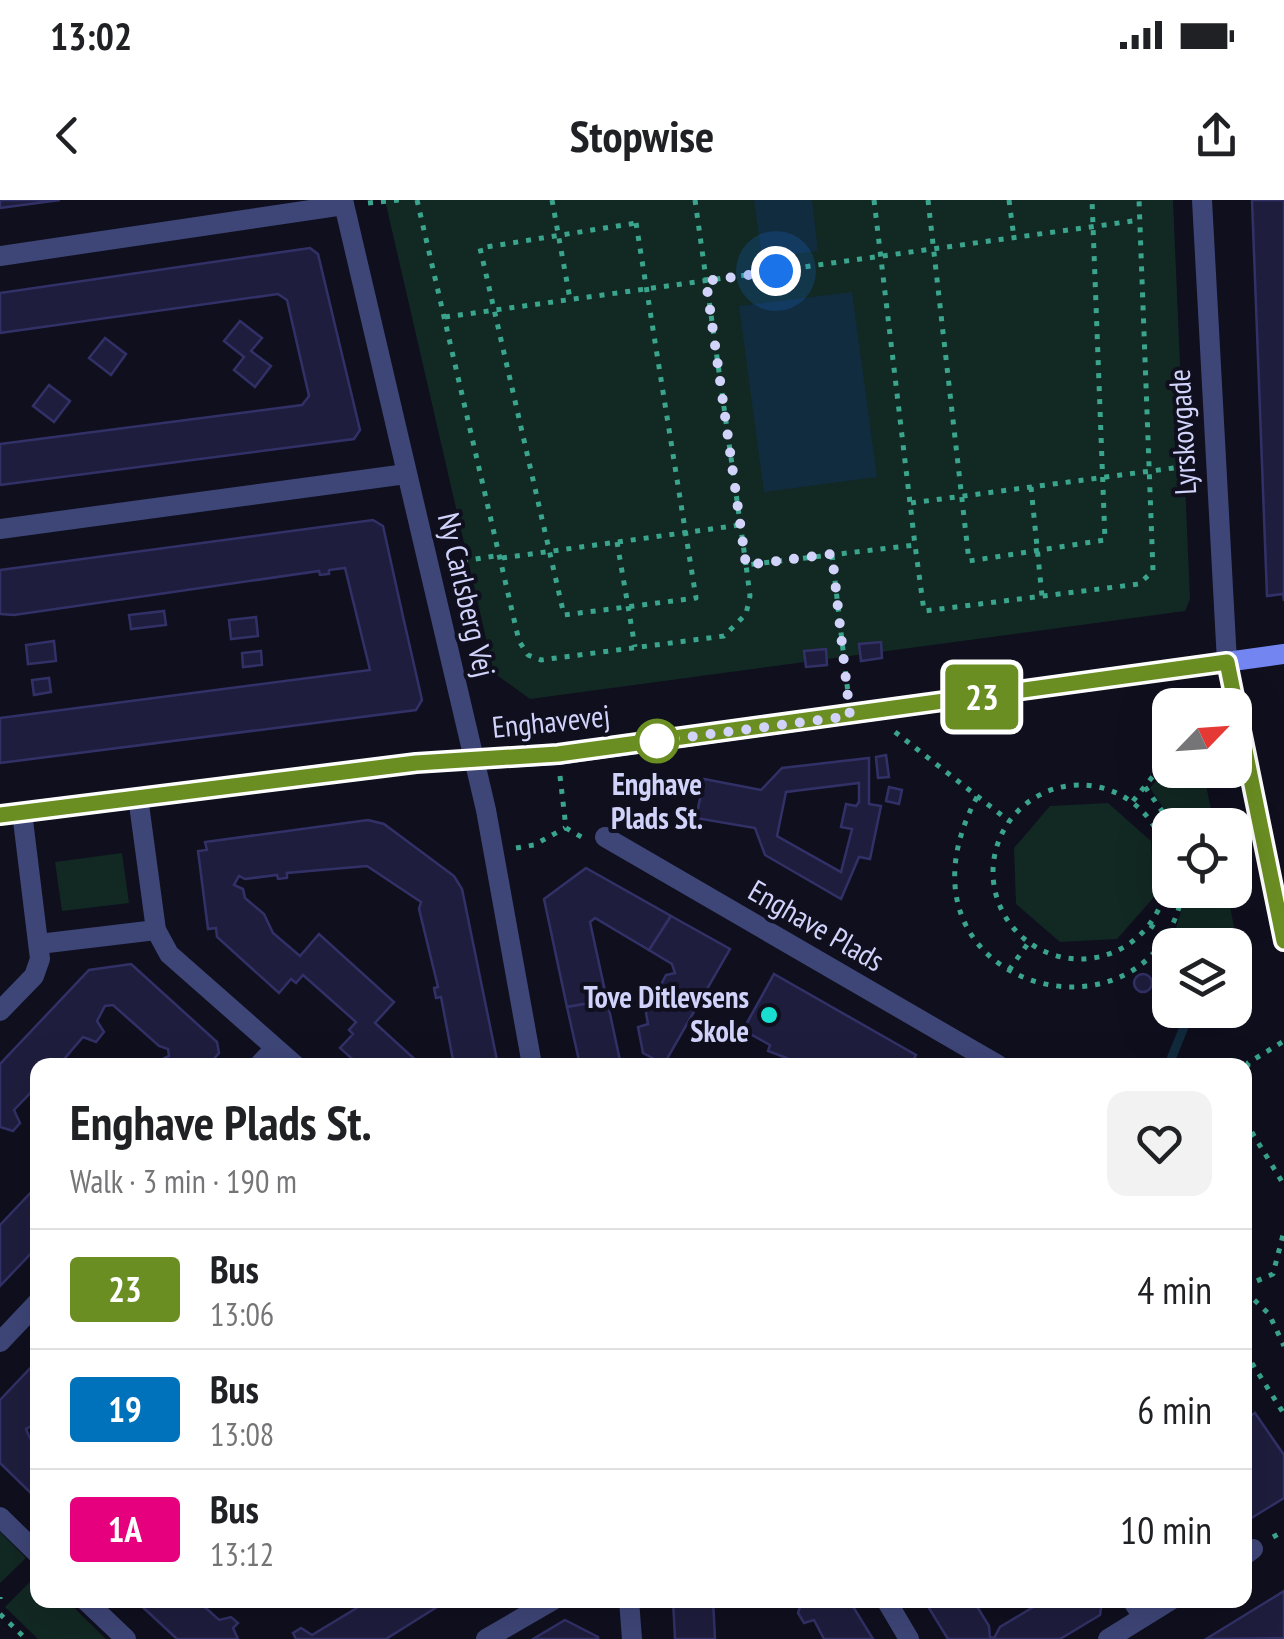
<!DOCTYPE html>
<meta charset="utf-8">
<style>
:root{--surface:#fff;--page:#f2f2f2;--text:#202124;--muted:#757577;--line:#e0e0e0}
body{margin:0;font-family:"PT Sans Narrow",sans-serif;background:var(--page);color:var(--text);height:100vh;display:flex;flex-direction:column;font-size:38px;white-space:nowrap}
*{box-sizing:border-box;margin:0}
p{font-size:32px;color:var(--muted)}
.icon{flex:none;width:55px;height:55px;fill:none;stroke:currentColor;stroke-width:2;stroke-linecap:round;stroke-linejoin:round}
.map{position:relative;flex:1;overflow:hidden}
.sheet{position:absolute;left:30px;top:858px;width:1222px;height:550px;display:flex;flex-direction:column;background:var(--surface);border-radius:20px;box-shadow:0 10px 40px #0002}
.sheet>*{flex:none}
.badge{padding:0 20px;border-radius:8px;font-size:35px;line-height:65px}
.needle{width:65px;rotate:65deg}
.buttons{position:absolute;left:1152px;top:488px;display:grid;gap:20px}
.buttons a{display:grid;place-items:center;width:100px;height:100px;border-radius:20px;background:var(--surface);box-shadow:0 10px 40px #0002;font-size:50px}
.you{position:absolute;width:50px;height:50px;margin:-25px;border:8px solid #fff;border-radius:50%;background:#1a73e8;box-shadow:0 0 0 15px #1a73e833}
.map>.badge{position:absolute;translate:-50% -50%;box-shadow:0 0 0 5px #fff}
.round{display:grid;place-items:center;flex:none;width:105px;height:105px;border-radius:20px;background:var(--page)}
.head{display:flex;align-items:center;justify-content:space-between;height:170px;padding:0 40px}
h1{font-size:48px;font-weight:600;line-height:75px}
ul{padding:0;list-style:none}
li{display:flex;align-items:center;gap:30px;height:120px;padding:0 40px;border-top:2px solid var(--line)}
li div{flex:1}
li b{display:block;font-size:38px}
li em{font-style:normal}
li .badge{min-width:110px;font-weight:700;text-align:center}
.status{display:flex;justify-content:space-between;align-items:center;height:70px;padding:0 50px;background:var(--surface);direction:ltr}
.status svg{height:28px;fill:currentColor}
header{display:flex;justify-content:space-between;align-items:center;height:130px;padding:0 40px;background:var(--surface);font-size:45px;font-weight:600}
.map>svg:first-child{display:block}
.green{fill:#122823}
.water{fill:#122c3f}
.lines{fill:none;stroke-linecap:round;stroke-linejoin:round}
.stream{stroke:#122c3f;stroke-width:9}
.building{fill:#1e1d3d;stroke:#323167;stroke-width:2.5;fill-rule:evenodd}
.path{stroke:#3aa58c;stroke-width:5;stroke-dasharray:5 8;stroke-linecap:butt}
.street{stroke:#3e4678;stroke-width:20}
.secondary{stroke:#7285f0;stroke-width:20}
.line-casing{stroke:#fff;stroke-width:22}
.line{stroke:#6b8e23;stroke-width:15}
.walk{stroke:#d1d3fa;stroke-width:10;stroke-dasharray:0 18}
.stop-dot{fill:#fff;stroke:#6b8e23;stroke-width:5}
.poi-dot{fill:#18dfd0;stroke:#0f0f1e;stroke-width:4}
.labels{text-anchor:middle;stroke-width:8;stroke-linejoin:round;paint-order:stroke}
.street-label{font-size:30px;fill:#d1d3fa;stroke:#0f0f1e}
.stop-label{font-size:30px;font-weight:bold;fill:#d1d3fa;stroke:#0f0f1e}
.poi-label{font-size:30px;font-weight:bold;fill:#d1d3fa;stroke:#0f0f1e;text-anchor:end}
</style>
<div class="status"><b>13:02</b><svg viewBox="0 0 49 12"><path d="M0 12V9h3v3zM5 12V6h3v6zM10 12V3h3v9zM15 12V0h3v12zM26 1h20v11H26zM47 4h2v5h-2z"/></svg></div>
<header><svg class="icon" aria-label="back" viewBox="0 0 24 24"><path d="M15 5l-7 7 7 7"/></svg>Stopwise<svg class="icon" aria-label="share" viewBox="0 0 24 24"><path d="M12 15V3M7 8l5-5 5 5M5 13v7h14v-7"/></svg></header>
<div class="map">
<svg width="1284" height="1439" viewBox="0 0 1284 1439">
<rect width="100%" height="100%" fill="#0f0f1e"/>
<g class="green">
<polygon points="385,0 1173,0 1190,399 1185,411 530,499 494,473"/>
<polygon points="1170,564 1170,570 1203,570 1214,625 1175,625 1150,588"/>
<polygon points="1108,603 1151,641 1154,697 1117,739 1060,742 1016,704 1014,648 1050,606"/>
<polygon points="122,653 129,703 62,711 55,662"/>
<polygon points="1187,690 1227,690 1241,764 1237,779 1235,745 1185,745 1175,732"/>
<polygon points="0,1332 26,1358 0,1383"/>
<polygon points="37,1375 38,1400 66,1400 106,1439 38,1439 5,1407"/>
</g>
<g class="water">
<polygon points="754,0 812,0 818,51 762,58"/>
<polygon points="852,92 877,277 764,292 739,106"/>
</g>
<g class="lines">
<polyline class="stream" points="1171,859 1191,810"/>
</g>
<g class="building">
<polygon points="0,0 60,0 0,8"/>
<polygon points="1252,0 1284,0 1284,401 1283,394 1267,396"/>
<polygon points="310,48 318,54 360,230 354,239 0,285 0,244 302,205 309,196 287,100 278,94 0,133 0,93"/>
<polygon points="240,121 262,138 251,151 271,166 255,187 234,170 244,157 224,141"/>
<polygon points="105,138 126,154 111,175 89,158"/>
<polygon points="49,185 70,201 54,222 33,206"/>
<polygon points="373,320 383,326 402,412 422,500 416,510 0,563 0,518 370,470 345,368 329,370 329,374 320,375 319,371 14,415 0,414 0,370"/>
<polygon points="164,411 166,425 131,429 129,415"/>
<polygon points="256,417 258,436 231,439 229,420"/>
<polygon points="54,441 56,461 28,464 26,445"/>
<polygon points="881,442 882,458 861,461 859,444"/>
<polygon points="826,449 827,465 806,467 804,451"/>
<polygon points="261,451 262,465 243,467 242,453"/>
<polygon points="49,478 51,492 34,495 32,480"/>
<polygon points="886,555 889,577 878,578 876,557"/>
<path d="M869,558V604L881,606L870,659L859,657L841,699L765,655L755,628L696,618L704,579L761,590L782,568ZM859,583V602L856,606L846,604L841,627L852,629L841,672L777,636L786,592Z"/>
<polygon points="889,587 902,590 899,604 886,601"/>
<polygon points="368,620 384,624 454,676 462,689 498,865 458,865 453,860 441,797 436,798 434,788 438,787 419,709 421,702 367,666 287,673 287,678 278,679 277,675 245,679 239,676 234,685 243,689 245,698 264,714 273,733 300,756 319,734 394,802 375,823 421,865 359,865 340,848 353,834 349,830 356,822 303,775 296,783 291,779 279,793 217,737 216,728 208,729 198,651 207,650 205,642"/>
<polygon points="586,668 671,716 649,750 595,718 590,722 607,800 567,807 544,699"/>
<polygon points="671,716 730,749 664,864 643,853 638,827 648,824 646,813 666,775 675,773 672,764 649,750"/>
<polygon points="131,764 217,842 219,853 208,865 150,865 169,856 168,849 159,846 113,805 105,806 97,821 104,832 96,842 83,837 59,865 38,865 38,885 14,910 20,923 13,931 0,927 0,864 89,770"/>
<circle cx="1143" cy="783" r="9"/>
<polygon points="774,774 916,855 911,865 805,865 768,851 770,845 743,830"/>
<polygon points="607,800 621,865 580,865 567,807"/>
<polygon points="38,985 38,1046 0,1086 0,1025"/>
<polygon points="38,1160 38,1222 26,1229 30,1238 38,1239 38,1300 0,1263 0,1200"/>
<polygon points="1255,1213 1284,1255 1284,1298 1245,1322 1249,1272 1245,1219"/>
<polygon points="1284,1391 1284,1438 1206,1439"/>
<polygon points="135,1400 197,1400 219,1420 231,1417 238,1423 233,1428 238,1439 177,1439"/>
<polygon points="370,1400 448,1400 386,1439 296,1439 293,1433 301,1428 312,1435"/>
<polygon points="673,1400 713,1400 715,1439 675,1439"/>
<polygon points="802,1400 849,1400 873,1439 824,1439 814,1420 804,1423 798,1413"/>
<polygon points="924,1400 973,1400 989,1426 990,1437 994,1438 1000,1427 1040,1403 1102,1401 1100,1415 1060,1439 948,1439"/>
<polygon points="565,1420 598,1437 598,1439 533,1439"/>
</g>
<g class="lines">
<g class="path">
<polyline points="417,0 519,441 528,455 541,460 724,436 746,414 750,396 746,365 915,345 924,411 1139,384 1153,371 1139,0"/>
<polyline points="552,0 570,99"/>
<polyline points="695,0 746,365"/>
<polyline points="874,0 915,345"/>
<polyline points="928,0 969,361 1105,340 1092,0"/>
<polyline points="1009,0 1014,38"/>
<polyline points="368,3 400,0"/>
<polygon points="636,23 696,398 564,415 480,48"/>
<polyline points="445,117 1140,20"/>
<polyline points="1031,287 1042,396"/>
<polyline points="911,303 1196,265"/>
<polyline points="617,342 635,447"/>
<polyline points="832,355 848,493"/>
<polyline points="502,358 740,325"/>
<polyline points="450,363 501,355"/>
<polyline points="895,532 1009,621"/>
<polyline points="560,576 566,628 585,639"/>
<circle cx="1080" cy="672" r="87"/>
<polyline points="1145,587 1172,625"/>
<path d="M977,597C875,789 1154,862 1183,690"/>
<polyline points="1133,601 1170,555"/>
<polyline points="516,648 534,645 565,628"/>
<polyline points="1150,725 1167,736"/>
<polyline points="1009,770 1029,742"/>
<polyline points="1245,906 1248,863 1284,841"/>
<polyline points="1245,921 1284,985"/>
<polyline points="1245,1086 1273,1074 1284,1031"/>
<polyline points="1245,1091 1269,1114 1284,1146"/>
<polyline points="1245,1152 1284,1214"/>
<polyline points="1273,1337 1284,1331"/>
<polyline points="0,1397 0,1399"/>
<polyline points="0,1414 26,1439"/>
</g>
<g class="street">
<polyline points="343,0 486,610 532,865"/>
<polyline points="1202,0 1227,462"/>
<polyline points="0,56 344,5"/>
<polyline points="0,329 406,274"/>
<polyline points="138,597 156,730 169,754 295,865"/>
<polyline points="605,637 998,865"/>
<polyline points="39,744 156,730"/>
<polyline points="0,811 34,776 40,759 22,612"/>
<polyline points="259,865 275,848"/>
<polyline points="0,1142 38,1102"/>
<polyline points="0,1317 38,1354"/>
<polyline points="1245,1355 1253,1349"/>
<polyline points="85,1400 126,1439"/>
<polyline points="629,1400 632,1439"/>
<polyline points="886,1400 909,1439"/>
<polyline points="1132,1400 1143,1417"/>
<polyline points="486,1439 553,1400"/>
<polyline points="1108,1439 1171,1400"/>
</g>
<g class="secondary">
<polyline points="1227,462 1284,741"/>
<polyline points="0,615 416,563 557,555 1284,454"/>
</g>
</g>
<g class="lines">
<g class="line-casing">
<polyline id="line" points="0,615 416,563 558,554 1227,462 1284,741"/>
</g>
<use href="#line" class="line"/>
<polyline class="walk" points="657,541 850,516 832,354 746,365 706,81 776,71"/>
</g>
<circle class="stop-dot" cx="657" cy="541" r="20"/>
<circle class="poi-dot" cx="769" cy="815" r="10"/>
<g class="labels">
<g class="street-label">
<text transform="translate(1183 232) rotate(-93)" y="10">Lyrskovgade</text>
<text transform="translate(466 395) rotate(77)" y="10">Ny Carlsberg Vej</text>
<text transform="translate(551 522) rotate(-6)" y="10">Enghavevej</text>
<text transform="translate(816 726) rotate(30)" y="10">Enghave Plads</text>
</g>
<g class="stop-label">
<text x="657" y="595">Enghave<tspan x="657" dy="34">Plads St.</tspan></text>
</g>
<g class="poi-label">
<text x="749" y="808">Tove Ditlevsens<tspan x="749" dy="34">Skole</tspan></text>
</g>
</g>
</svg>
<div class="buttons">
<a><svg class="needle" viewBox="-14 -14 28 28"><path d="M0-13l5 13h-10z" fill="#e53935"/><path d="M0 13l5-13h-10z" fill="#757577"/></svg></a>
<a><svg class="icon" aria-label="locate" viewBox="0 0 24 24"><circle cx="12" cy="12" r="6"/><path d="M12 2v4M12 18v4M2 12h4M18 12h4"/></svg></a>
<a><svg class="icon" aria-label="layers" viewBox="0 0 24 24"><path d="M12 4l9 5-9 5-9-5zM3 14l9 5 9-5"/></svg></a>
</div>
<div class="you" style="left:776px;top:71px"></div>
<b class="badge" style="left:982px;top:497px;background:#6b8e23;color:#fff">23</b>
<section class="sheet">
<div class="head"><div><h1>Enghave Plads St.</h1><p>Walk · 3 min · 190 m</p></div><a class="round"><svg class="icon" aria-label="heart" viewBox="0 0 24 24"><path d="M12 20l-8-8c-3-5 5-10 8-4 3-6 11-1 8 4z"/></svg></a></div>
<ul>
<li><span class="badge" style="background:#6b8e23;color:#fff">23</span><div><b>Bus</b><p>13:06</p></div><em>4 min</em></li>
<li><span class="badge" style="background:#0072bc;color:#fff">19</span><div><b>Bus</b><p>13:08</p></div><em>6 min</em></li>
<li><span class="badge" style="background:#e6007e;color:#fff">1A</span><div><b>Bus</b><p>13:12</p></div><em>10 min</em></li>
</ul>
</section>
</div>
